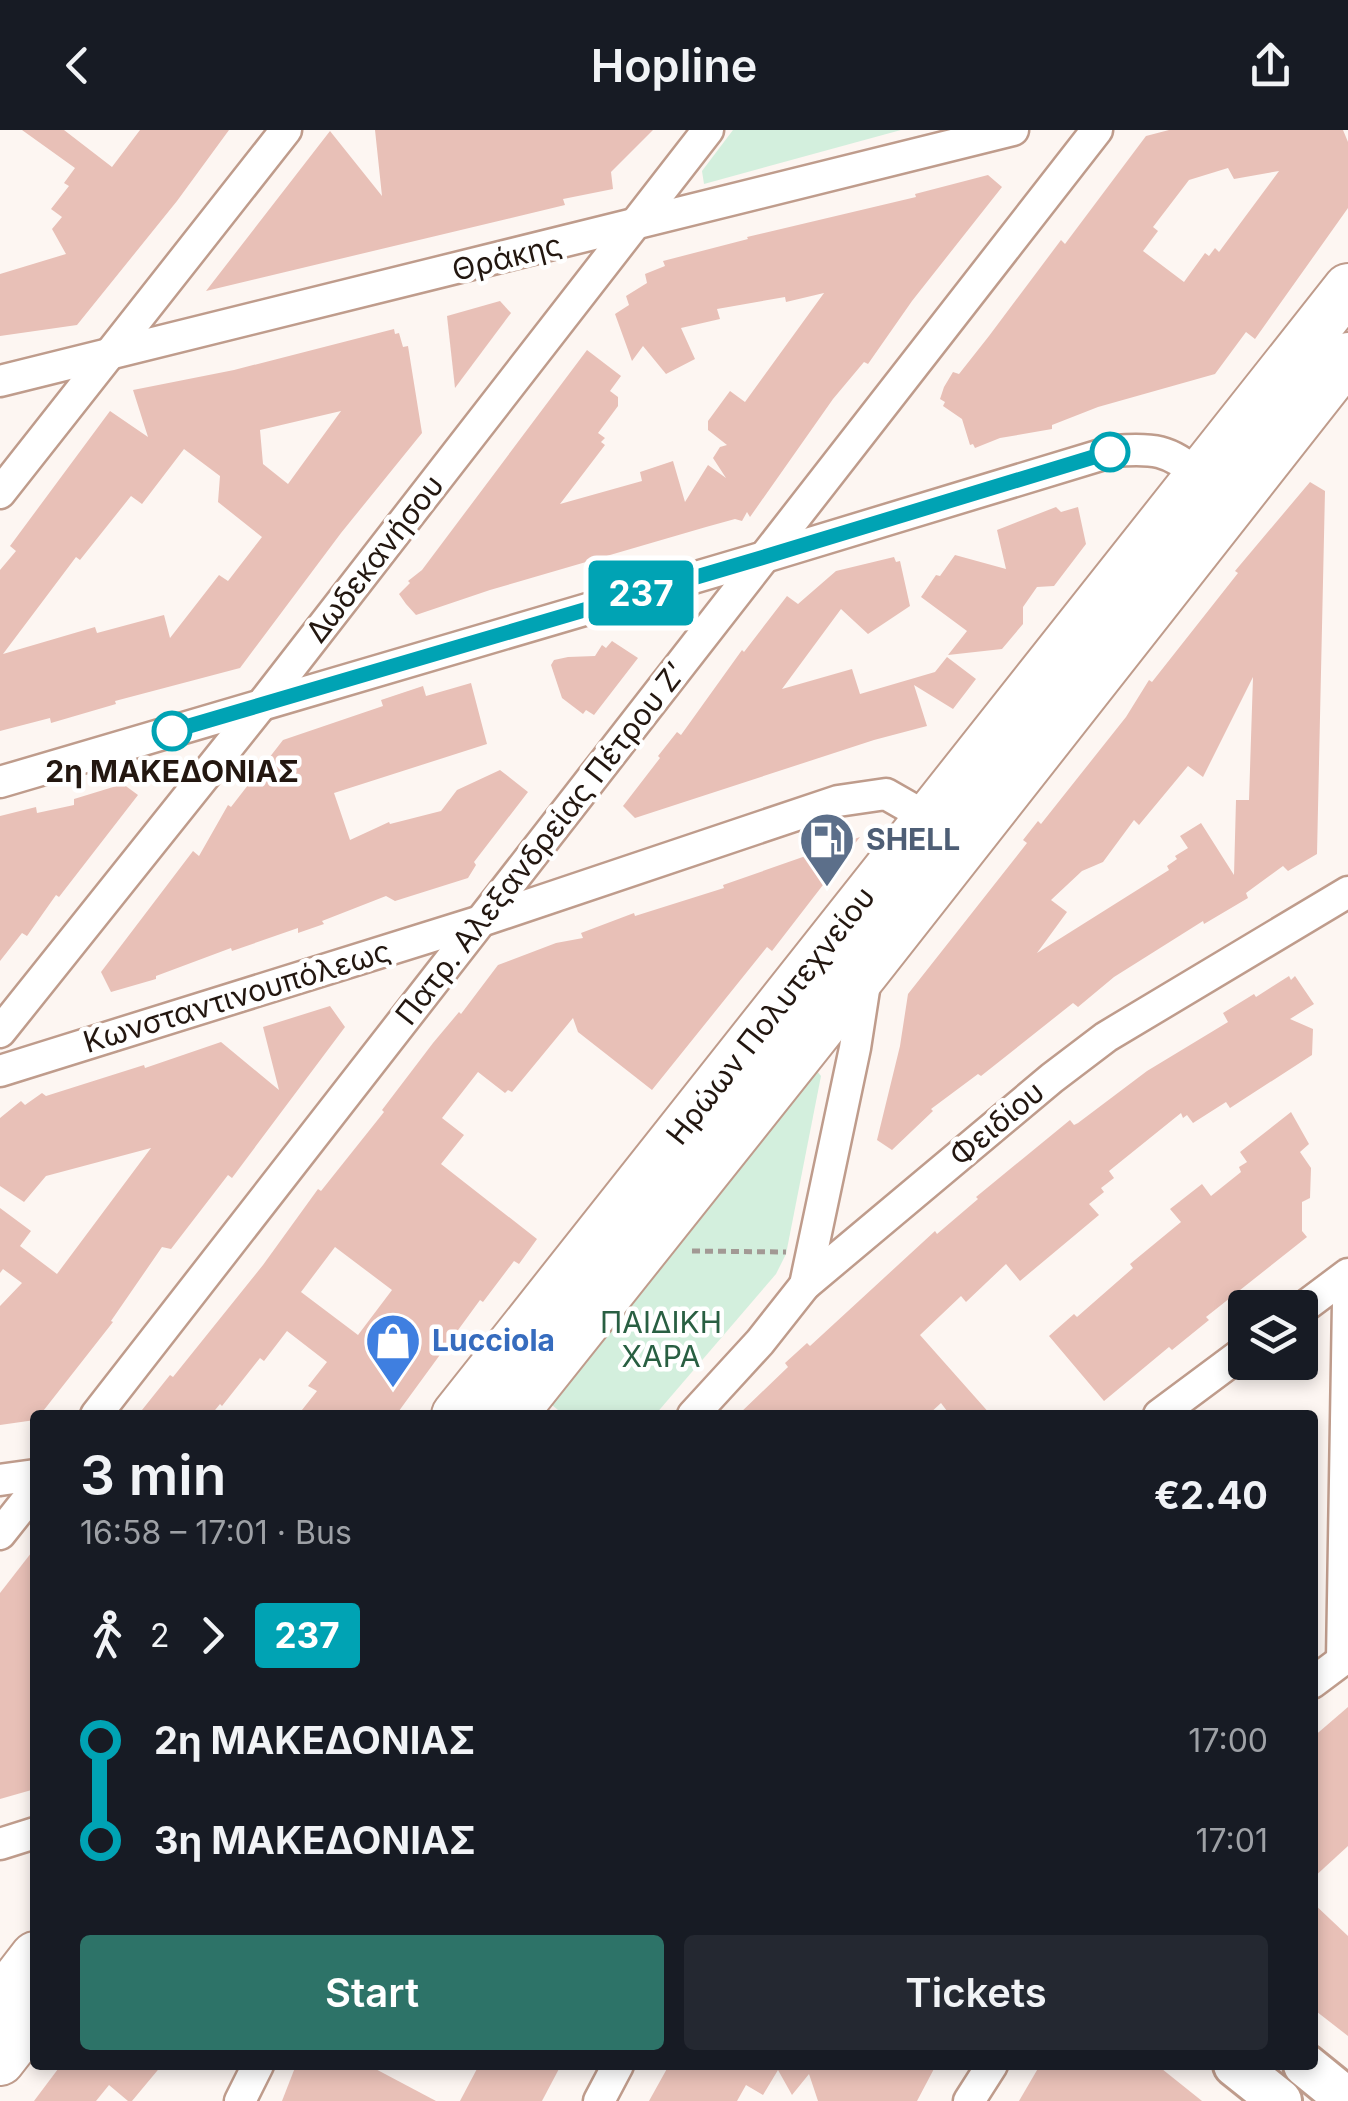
<!DOCTYPE html>
<meta charset="utf-8">
<style>
:root{--surface:#171b24;--page:#242831;--text:#f1f3f6;--muted:#9ea1a6;--accent:#2d7368}
body{margin:0;font-family:Inter,sans-serif;background:var(--page);color:var(--text);height:100vh;display:flex;flex-direction:column;font-size:38px;white-space:nowrap}
*{box-sizing:border-box;margin:0}
p{font-size:32px;color:var(--muted)}
.icon{flex:none;width:55px;height:55px;fill:none;stroke:currentColor;stroke-width:2;stroke-linecap:round;stroke-linejoin:round}
.map{position:relative;flex:1;overflow:hidden}
.details{position:absolute;left:30px;top:1280px;width:1288px;height:660px;display:flex;flex-direction:column;background:var(--surface);border-radius:10px;box-shadow:0 5px 15px #0003}
.details>*{flex:none}
.badge{padding:0 20px;border-radius:8px;font-size:35px;line-height:65px}
.fabs{position:absolute;left:1228px;top:1160px;display:grid;gap:20px}
.fabs a{display:grid;place-items:center;width:90px;height:90px;border-radius:10px;background:var(--surface);box-shadow:0 5px 15px #0003;font-size:50px}
.map>.badge{position:absolute;translate:-50% -50%;box-shadow:0 0 0 5px #fff}
.legs{display:flex;align-items:center;gap:15px;height:110px;padding:0 50px;font-size:32px}
.legs p{margin-inline-start:auto}
.headline{display:flex;align-items:center;justify-content:space-between;height:170px;padding:0 50px}
h1{font-size:55px;font-weight:600;line-height:75px}
.button{display:flex;gap:20px;margin-top:auto;padding:20px 50px}
.button a{flex:1;height:115px;border-radius:10px;background:var(--accent);color:#fff;font-size:40px;font-weight:600;line-height:115px;text-align:center}
.button a+a{background:var(--page);color:var(--text)}
ul{padding:0 50px;list-style:none}
li{display:flex;align-items:center;gap:35px;height:100px;font-size:38px}
li i{display:grid;place-items:center;width:15px;height:100%;margin:0 12px;background:currentColor}
li i::after{content:'';width:25px;height:25px;margin:-12px;border:8px solid;border-radius:50%;background:var(--surface)}
li p{margin-inline-start:auto}
li:first-child i{background:linear-gradient(#0000 50%,currentColor 0)}
li:last-child i{background:linear-gradient(currentColor 50%,#0000 0)}
header{display:flex;justify-content:space-between;align-items:center;height:130px;padding:0 50px;background:var(--surface);font-size:45px;font-weight:600}
.map>svg:first-child{display:block}
.green{fill:#d3efdd}
.building{fill:#e8c0b7;fill-rule:evenodd}
.lines{fill:none;stroke-linecap:round;stroke-linejoin:round}
.street-casing{stroke:#bf9c8c;stroke-width:35}
.secondary-casing{stroke:#bf9c8c;stroke-width:48}
.primary-casing{stroke:#bf9c8c;stroke-width:52}
.path{stroke:#a29994;stroke-width:5;stroke-dasharray:8 5;stroke-linecap:butt}
.street{stroke:#fff;stroke-width:30}
.secondary{stroke:#fff;stroke-width:42}
.primary{stroke:#fff;stroke-width:48}
.line-1-casing{stroke:#fff;stroke-width:22}
.line-1{stroke:#00a3b4;stroke-width:15}
.stop-1-dot{fill:#fff;stroke:#00a3b4;stroke-width:5}
.labels{text-anchor:middle;stroke-width:9;stroke-linejoin:round;paint-order:stroke}
.street-label{font-size:30px;fill:#231710;stroke:#fff}
.stop-label{font-size:30px;font-weight:bold;fill:#231710;stroke:#fff}
.service-label{font-size:30px;font-weight:bold;fill:#4e5e75;stroke:#fff;text-anchor:start}
.park-label{font-size:30px;fill:#295f42;stroke:#fff}
.shop-label{font-size:30px;font-weight:bold;fill:#366cbe;stroke:#fff;text-anchor:start}
</style>
<header><svg class="icon" aria-label="back" viewBox="0 0 24 24"><path d="M15 5l-7 7 7 7"/></svg>Hopline<svg class="icon" aria-label="share" viewBox="0 0 24 24"><path d="M12 15V3M7 8l5-5 5 5M5 13v7h14v-7"/></svg></header>
<div class="map">
<svg width="1348" height="1971" viewBox="0 0 1348 1971">
<rect width="100%" height="100%" fill="#fdf6f2"/>
<g class="green">
<polygon points="733,0 901,0 704,54 702,41"/>
<polygon points="817,941 821,946 786,1124 776,1144 655,1285 564,1285 552,1275"/>
</g>
<g class="building">
<polygon points="22,0 64,0 112,37 140,0 229,0 177,71 77,195 0,206 0,144 66,124 52,99 62,87 51,79 69,56 64,53 75,38"/>
<polygon points="375,0 653,0 611,42 613,59 563,69 565,75 206,161 330,1 382,66"/>
<path d="M1169,0H1343L1348,12V78L1255,209L1246,202L1215,244L1098,277L1052,295V299L1000,308L975,318L973,314L970,315L962,289L943,276L945,272L940,269L944,257L953,242L959,244L989,206L1061,110L1065,114L1146,6ZM1228,38L1234,49L1279,41L1219,122L1215,118L1209,126L1205,123L1184,152L1143,121L1158,101L1153,97L1189,50Z"/>
<polygon points="988,45 1002,57 912,171 868,234 864,232 833,269 750,387 747,382 742,391 735,389 706,397 490,460 416,485 406,474 399,464 410,453 408,451 422,440 587,220 621,246 610,261 618,267 618,276 598,303 605,308 601,312 605,315 560,374 642,351 640,342 673,331 685,372 708,335 726,348 713,328 720,317 727,315 708,300 708,291 730,261 745,272 824,163 786,172 785,167 717,179 720,189 681,198 695,229 666,244 643,216 632,231 615,184 629,175 626,166 647,153 645,144 665,136 663,131 748,109 747,107 916,67 915,64"/>
<polygon points="500,171 511,183 455,258 447,186"/>
<path d="M394,199L395,204L399,203L403,217L408,216L422,303L341,403L240,538L115,571L116,574L51,593L50,588L0,601V440L16,421L10,416L110,281L148,307L133,260L234,240ZM341,281L288,354L263,334L260,300ZM184,319L220,346L218,372L262,407L228,451L219,445L170,508L164,485L97,503L95,497L3,524L76,427L80,430L131,366L142,374Z"/>
<path d="M1310,352L1325,361L1317,724L1288,741L1283,736L1246,763L1248,768L1204,794L1203,791L1114,847L1078,877L1073,873L981,946L978,944L931,979L933,981L892,1020L877,1010L900,916L908,864L1027,713L1023,710L1038,691L1041,694L1126,587L1149,550L1152,552L1238,443L1235,441ZM1253,547L1249,670H1236L1234,745L1201,693L1180,706L1188,718L1175,726L1177,729L1167,736L1169,740L1037,823L1067,782L1051,770L1082,741L1103,732L1134,690L1139,695L1188,636L1203,647Z"/>
<polygon points="1056,377 1061,382 1078,377 1086,414 1054,456 1037,457 1023,477 1023,494 1002,519 948,525 967,501 921,467 936,445 940,446 955,425 1006,439 997,400"/>
<polygon points="894,427 896,432 900,431 910,476 868,504 841,479 782,559 852,539 860,564 935,542 947,527 976,549 953,579 914,555 927,596 874,610 635,688 623,676 660,628 658,626 677,602 681,605 742,520 744,522 787,466 798,474 836,441"/>
<polygon points="612,511 638,528 594,585 586,580 583,584 562,568 551,535 554,530 568,527 595,526 602,515 606,518"/>
<polygon points="471,553 487,614 334,663 350,710 389,692 390,694 441,681 457,660 500,640 528,662 474,732 476,735 468,748 395,771 386,766 322,791 324,794 298,803 298,798 232,821 231,818 156,846 156,849 111,862 101,842 193,721 199,726 228,675 231,677 283,610 383,576 381,570 423,556 426,566"/>
<polygon points="123,654 138,665 59,767 56,765 27,806 22,803 0,831 0,686 36,677 37,683 74,675 74,669"/>
<path d="M860,707L772,821L767,817L652,960L578,902L573,888L512,962L508,960L505,963L478,942L442,988L464,1005L441,1034L537,1109L519,1134L514,1131L483,1172L480,1170L396,1285H298L317,1261L308,1256L327,1232L287,1201L264,1231L260,1228L222,1276L220,1274L211,1285H138L170,1245L173,1247L263,1135L318,1059L321,1061L384,982L382,980L433,913L459,882L461,884L498,835L556,813L583,808L581,803L634,783L635,786L724,758L723,755ZM335,1117L392,1160L358,1205L301,1162Z"/>
<polygon points="1289,846 1291,850 1295,846 1314,874 1290,889 1313,899 1312,925 1230,978 1226,972 1193,993 1187,985 1183,988 1181,983 1109,1041 1114,1048 1101,1058 1104,1062 1089,1074 1099,1085 1020,1151 1006,1134 966,1172 961,1166 920,1205 991,1285 950,1285 941,1273 928,1285 738,1285 788,1237 785,1233 807,1213 810,1216 935,1101 937,1104 978,1069 976,1067 1070,990 1074,995 1078,993 1147,941 1228,892 1223,883 1254,864 1256,867"/>
<polygon points="330,876 345,897 232,1048 228,1045 171,1119 162,1117 111,1191 113,1192 40,1285 35,1285 35,1290 0,1295 0,1176 22,1153 3,1139 0,1143 0,1078 31,1101 20,1116 57,1144 151,1018 46,1046 24,1072 0,1056 0,988 21,971 25,975 42,963 46,966 144,935 145,938 221,912 279,960 263,897"/>
<polygon points="1291,982 1309,1014 1300,1022 1311,1038 1310,1068 1302,1072 1302,1101 1307,1107 1206,1187 1209,1190 1172,1220 1169,1217 1104,1271 1049,1206 1074,1184 1077,1187 1133,1138 1130,1134 1181,1092 1170,1079 1202,1054 1211,1066 1241,1042 1239,1037 1247,1032 1240,1022"/>
<polygon points="35,1418 35,1659 0,1669 0,1463"/>
<polygon points="1348,1577 1348,1716 1312,1749 1312,1608"/>
<polygon points="1312,1772 1348,1806 1348,1906 1312,1878"/>
<polygon points="61,1935 162,1935 132,1971 128,1971 109,1955 96,1971 34,1971"/>
<polygon points="296,1935 368,1935 436,1971 282,1971"/>
<polygon points="479,1935 561,1935 542,1971 460,1971"/>
<polygon points="669,1935 936,1935 917,1971 818,1971 809,1944 792,1965 778,1940 763,1965 746,1955 737,1971 649,1971"/>
<polygon points="1040,1935 1157,1935 1202,1971 1019,1971"/>
</g>
<g class="lines">
<g class="street-casing">
<g id="street">
<polyline points="0,251 1013,0"/>
<polyline points="0,363 286,0"/>
<path d="M0,652L761,428L1114,321C1152,318 1170,319 1199,346"/>
<polyline points="0,902 263,573 708,0"/>
<polyline points="0,941 484,790 838,671 886,664 928,688"/>
<polyline points="805,1155 855,918 866,847"/>
<polyline points="1300,1180 1348,1144"/>
<polyline points="96,1285 1097,0"/>
<polyline points="693,1285 760,1212 805,1155 1052,948 1106,907 1348,762"/>
<polyline points="1159,1285 1245,1221"/>
<polyline points="0,1350 35,1345"/>
<polyline points="0,1404 35,1360"/>
<polyline points="1342,1530 1348,1172"/>
<polyline points="1312,1553 1348,1526"/>
<polyline points="0,1714 35,1703"/>
<polyline points="240,1971 258,1935"/>
<polyline points="599,1971 618,1935"/>
<polyline points="969,1971 992,1935"/>
</g>
</g>
<g class="secondary-casing">
<g id="secondary">
<polyline points="1235,1935 1280,1971"/>
<polyline points="1305,1935 1348,1970"/>
</g>
</g>
<g class="primary-casing">
<g id="primary">
<polyline points="456,1285 1348,158"/>
<polyline points="512,1285 867,839 1348,227"/>
<polyline points="0,1871 35,1826"/>
<polyline points="0,1931 35,1886"/>
</g>
</g>
<polyline class="path" points="692,1121 786,1122"/>
<use href="#street" class="street"/>
<use href="#secondary" class="secondary"/>
<use href="#primary" class="primary"/>
</g>
<g class="lines">
<g class="line-1-casing">
<polyline id="line-1" points="172,601 761,428 1110,322"/>
</g>
<use href="#line-1" class="line-1"/>
</g>
<defs>
<g id="fuel-pin" transform="scale(2.875)"><path d="M0 17L-7.5 6A9.5 9.5 0 1 1 7.5 6Z" fill="#5c6f8a" stroke="#fff"/><path d="M-5.5-6h7V0h2V4h1.3V-2.5L3-4.5l.8-.8L6-3V5H2.5V1h-1V6h-7ZM-4.2-4.7v3.2H.2V-4.7Z" fill="#fff"/></g>
<g id="shop-pin" transform="scale(2.875)"><path d="M0 17L-7.5 6A9.5 9.5 0 1 1 7.5 6Z" fill="#3f7fe0" stroke="#fff"/><path d="M-5-2.5h2.3a2.7 3.5 0 0 1 5.4 0H5L5.5 6h-11ZM-1.5-2.5h3a1.5 2.3 0 0 0-3 0Z" fill="#fff"/></g>
</defs>
<g fill-rule="evenodd">
<use href="#fuel-pin" x="827" y="710"/>
<use href="#shop-pin" x="393" y="1211"/>
</g>
<g class="stop-1-dot">
<circle cx="1110" cy="322" r="18"/>
<circle cx="172" cy="601" r="18"/>
</g>
<g class="labels">
<g class="street-label">
<text transform="translate(507 128) rotate(-14)" y="10">Θράκης</text>
<text transform="translate(375 429) rotate(-52)" y="10">Δωδεκανήσου</text>
<text transform="translate(541 714) rotate(-52)" y="10">Πατρ. Αλεξανδρείας Πέτρου Ζ’</text>
<text transform="translate(237 867) rotate(-17)" y="10">Κωνσταντινουπόλεως</text>
<text transform="translate(771 886) rotate(-52)" y="10">Ηρώων Πολυτεχνείου</text>
<text transform="translate(997 994) rotate(-40)" y="10">Φειδίου</text>
</g>
<g class="stop-label">
<text x="172" y="652">2η ΜΑΚΕΔΟΝΙΑΣ</text>
</g>
<g class="service-label">
<text x="866" y="720">SHELL</text>
</g>
<g class="park-label">
<text x="661" y="1203">ΠΑΙΔΙΚΗ<tspan x="661" dy="34">ΧΑΡΑ</tspan></text>
</g>
<g class="shop-label">
<text x="432" y="1221">Lucciola</text>
</g>
</g>
</svg>
<div class="fabs">
<a><svg class="icon" aria-label="layers" viewBox="0 0 24 24"><path d="M12 4l9 5-9 5-9-5zM3 14l9 5 9-5"/></svg></a>
</div>
<b class="badge" style="left:641px;top:463px;background:#00a3b4;color:#fff">237</b>
<section class="details">
<div class="headline"><div><h1>3 min</h1><p>16:58 – 17:01 · Bus</p></div><b>€2.40</b></div>
<div class="legs"><svg class="icon" aria-label="walk" viewBox="0 0 24 24"><circle cx="13" cy="4" r="2"/><path d="M13 8l-2 6 4 7M11 14l-3 7M7 12l3-4h3l4 4"/></svg>2<svg class="icon" aria-label="forward" viewBox="0 0 24 24"><path d="M9 5l7 7-7 7"/></svg><b class="badge" style="background:#00a3b4;color:#fff">237</b></div>
<ul>
<li><i style="color:#00a3b4"></i><b>2η ΜΑΚΕΔΟΝΙΑΣ</b><p>17:00</p></li>
<li><i style="color:#00a3b4"></i><b>3η ΜΑΚΕΔΟΝΙΑΣ</b><p>17:01</p></li>
</ul>
<div class="button"><a>Start</a><a>Tickets</a></div>
</section>
</div>
